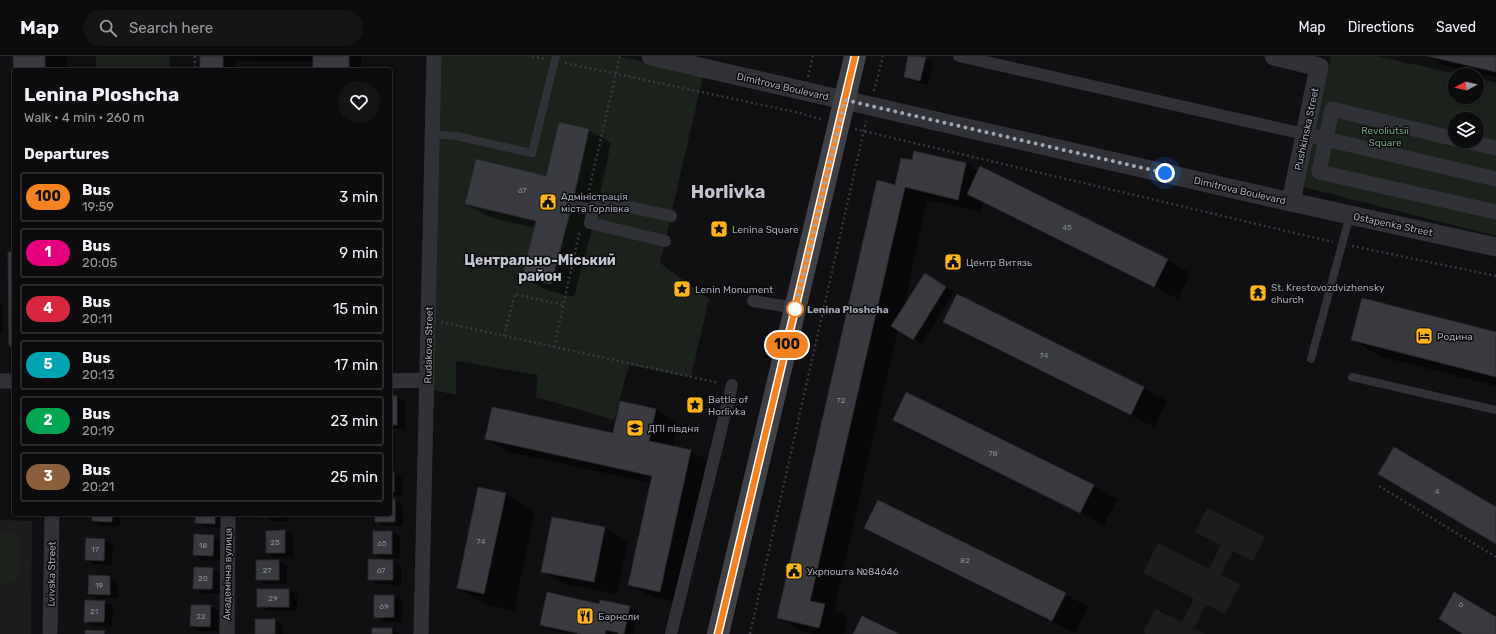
<!DOCTYPE html>
<meta charset="utf-8">
<style>
:root{--surface:#0c0c0e;--page:#151517;--text:#f1f3f6;--muted:#9a9b9e;--line:#2c2c2e}
body{margin:0;font-family:Rubik,sans-serif;background:var(--page);color:var(--text);height:100vh;display:flex;flex-direction:column;font-size:15px;white-space:nowrap}
*{box-sizing:border-box;margin:0}
p{font-size:13px;color:var(--muted)}
.icon{flex:none;width:22px;height:22px;fill:none;stroke:currentColor;stroke-width:2;stroke-linecap:round;stroke-linejoin:round}
.map{position:relative;flex:1;overflow:hidden}
.side{position:absolute;left:12px;top:12px;width:380px;height:448px;display:flex;flex-direction:column;background:var(--surface);border-radius:4px;box-shadow:0 1px 3px #0004,0 0 0 1px var(--line)}
.side>*{flex:none}
.badge{padding:0 8px;border-radius:13px;font-size:14px;line-height:26px}
.needle{width:26px;rotate:263deg}
.fabs{position:absolute;left:1448px;top:12px;display:grid;gap:8px}
.fabs a{display:grid;place-items:center;width:36px;height:36px;border-radius:50%;background:var(--surface);box-shadow:0 1px 3px #0004,0 0 0 1px var(--line);font-size:20px}
.you{position:absolute;width:20px;height:20px;margin:-10px;border:3px solid #fff;border-radius:50%;background:#1a73e8;box-shadow:0 0 0 6px #1a73e833}
.map>.badge{position:absolute;translate:-50% -50%;box-shadow:0 0 0 2px #fff}
h2{padding:0 12px;font-size:15px;line-height:36px}
.round{display:grid;place-items:center;flex:none;width:42px;height:42px;border-radius:21px;background:var(--page)}
.overview{display:flex;align-items:center;justify-content:space-between;height:68px;padding:0 12px}
h1{font-size:19px;font-weight:700;line-height:30px}
ul{padding:0;list-style:none}
li{display:flex;align-items:center;gap:12px;height:50px;margin:0 8px 6px;padding:0 4px;border:2px solid var(--line);border-radius:4px}
li div{flex:1}
li b{display:block;font-size:15px}
li em{font-style:normal}
li .badge{min-width:44px;font-weight:700;text-align:center}
header{display:flex;align-items:center;gap:24px;box-sizing:border-box;height:56px;padding:0 20px;background:var(--surface);border-bottom:1px solid var(--line)}
header strong{font-size:19px}
nav{display:flex;gap:22px;margin-inline-start:auto;font-size:14px}
.search{width:280px;height:36px;background:var(--page);display:flex;align-items:center;gap:10px;box-sizing:border-box;padding:0 14px;border-radius:22px;color:var(--muted);font-size:15px}
.map>svg:first-child{display:block}
.built{fill:#1c1c1f}
.green{fill:#1a221b;fill-rule:evenodd}
.shadow{fill:#0007}
.building{fill:#3a3b40;stroke:#2a2a2e}
.lines{fill:none;stroke-linecap:round;stroke-linejoin:round}
.path{stroke:#37393e;stroke-width:2.5;stroke-dasharray:2 3;stroke-linecap:butt}
.service{stroke:#313237;stroke-width:8}
.pedestrian{stroke:#313237;stroke-width:12}
.minor{stroke:#313237;stroke-width:15}
.tertiary{stroke:#313237;stroke-width:19}
.secondary{stroke:#3f4147;stroke-width:22}
.line-casing{stroke:#fff;stroke-width:9}
.line{stroke:#f58220;stroke-width:6}
.walk{stroke:#a0a6b4;stroke-width:4;stroke-dasharray:0 7.2}
.stop-dot{fill:#fff;stroke:#f58220;stroke-width:2}
.labels{text-anchor:middle;stroke-width:3;stroke-linejoin:round;paint-order:stroke}
.number-label{font-size:8px;fill:#868b97}
.street-label{font-size:10px;fill:#a0a6b4;stroke:#0b0b0d}
.park-label{font-size:10px;fill:#75a178;stroke:#0b0b0d}
.poi-label{font-size:10px;fill:#a0a6b4;stroke:#0b0b0d;text-anchor:start}
.stop-label{font-size:10px;font-weight:bold;fill:#a0a6b4;stroke:#0b0b0d;text-anchor:start}
.district-label{font-size:14px;font-weight:bold;fill:#c1c5d0;stroke:#0b0b0d}
.town-label{font-size:18px;font-weight:bold;fill:#c1c5d0;stroke:#0b0b0d}
</style>
<header>
<strong>Map</strong>
<div class="search"><svg class="icon" aria-label="search" viewBox="0 0 24 24"><circle cx="10" cy="10" r="6"/><path d="M15 15l6 6"/></svg>Search here</div>
<nav><a>Map</a><a>Directions</a><a>Saved</a></nav>
</header>
<div class="map">
<svg width="1496" height="578" viewBox="0 0 1496 578">
<rect width="100%" height="100%" fill="#101012"/>
<g class="built">
<polygon points="1207,452 1265,481 1253,505 1233,495 1221,519 1240,528 1225,558 1206,549 1194,572 1205,578 1146,578 1143,576 1155,553 1182,566 1194,543 1143,517 1158,487 1209,513 1221,489 1195,476"/>
<polygon points="0,464 32,465 31,578 0,578"/>
</g>
<g class="green">
<rect x="96" y="0" width="74" height="14"/>
<polygon points="429,0 618,0 703,20 660,207 709,243 691,321 629,309 614,364 536,341 538,319 456,305 456,339 424,332"/>
<path d="M1331,0H1376L1462,19H1455V41H1477V22L1496,27V180L1304,131ZM1455,63H1477V85H1455Z"/>
<polygon points="19,477 18,526 0,527 0,478"/>
</g>
<g class="shadow">
<polygon points="14,0 67,0 67,14 15,14"/>
<polygon points="201,0 361,0 361,14 314,14 314,6 235,5 235,14 201,14"/>
<polygon points="909,0 925,2 933,7 928,29 913,25 905,21"/>
<polygon points="1428,0 1496,0 1496,21 1443,9"/>
<polygon points="588,74 611,87 595,162 574,241 546,234 523,221 535,172 489,161 466,148 547,121"/>
<polygon points="912,105 966,108 979,115 1168,204 1190,217 1178,243 983,146 981,156 927,144 903,254 933,223 954,236 922,287 898,273 834,554 848,562 844,578 813,578 801,575 778,562 896,130"/>
<polygon points="957,240 1144,332 1167,345 1154,371 967,279 944,266"/>
<polygon points="0,247 2,248 2,276 0,277"/>
<polygon points="1496,277 1496,330 1382,301 1352,284"/>
<polygon points="907,338 1094,430 1117,443 1104,469 917,377 894,364"/>
<polygon points="390,341 397,341 405,346 405,373 390,373"/>
<polygon points="655,353 678,367 673,391 691,395 714,408 683,548 652,541 629,528 651,427 509,396 486,383 614,378"/>
<polygon points="390,417 394,417 402,422 402,440 390,439"/>
<polygon points="505,438 535,455 514,555 488,549 458,532"/>
<polygon points="390,444 395,444 403,449 403,470 384,470 376,465 376,458 390,458"/>
<polygon points="93,458 120,458 120,470 101,470 93,465"/>
<polygon points="197,458 224,458 223,472 205,471 196,466"/>
<polygon points="263,458 289,458 289,465 271,465 263,460"/>
<polygon points="605,472 628,485 617,538 565,528 542,515"/>
<polygon points="866,472 1065,538 1088,551 1075,577 888,485"/>
<polygon points="285,475 293,480 293,501 275,502 267,497"/>
<polygon points="392,476 400,481 400,502 382,502 374,498"/>
<polygon points="213,480 222,484 221,505 202,504 194,499"/>
<polygon points="86,483 105,484 113,489 112,509 94,508 86,503"/>
<polygon points="279,505 287,510 287,528 265,528 257,523"/>
<polygon points="369,505 393,505 401,510 401,529 377,528 369,523"/>
<polygon points="195,512 213,513 221,517 220,538 202,537 194,532"/>
<polygon points="90,520 110,521 118,526 118,543 97,542 89,537"/>
<polygon points="289,534 297,539 297,555 266,555 258,550"/>
<polygon points="393,540 402,544 402,566 383,566 375,561"/>
<polygon points="104,546 113,550 112,571 93,570 85,565"/>
<polygon points="600,549 630,551 638,556 633,578 571,578 549,573 541,569"/>
<polygon points="211,550 219,555 218,575 200,575 191,570"/>
<polygon points="275,564 283,569 283,578 256,578"/>
<polygon points="392,573 400,578 373,578"/>
</g>
<g class="building">
<polygon points="13,0 45,0 45,14 14,14 14,22"/>
<rect x="200" y="0" width="23" height="14"/>
<rect x="313" y="0" width="36" height="14"/>
<polygon points="908,0 926,1 920,25 904,21"/>
<polygon points="1427,0 1496,0 1496,16"/>
<polygon points="559,66 589,73 572,149 551,228 522,221 536,165 465,148 476,103 546,120"/>
<polygon points="914,95 966,107 958,144 905,131 810,545 825,548 819,572 777,562 877,124 895,129 901,102 912,104"/>
<polygon points="980,110 1168,203 1154,231 967,138"/>
<polygon points="8,196 14,196 14,290 9,290"/>
<polygon points="925,217 946,231 913,284 891,270"/>
<polygon points="957,238 1144,331 1131,359 943,266"/>
<polygon points="1362,242 1496,276 1496,321 1351,284"/>
<polygon points="906,336 1094,429 1080,457 893,364"/>
<rect x="390" y="340" width="7" height="29"/>
<polygon points="620,345 656,353 649,385 691,394 660,536 628,529 652,420 485,383 492,351 613,377"/>
<polygon points="1394,391 1496,451 1496,488 1378,418"/>
<rect x="390" y="416" width="4" height="20"/>
<polygon points="478,431 506,437 484,538 457,532"/>
<polygon points="390,443 395,443 395,466 375,466 375,458 390,458"/>
<polygon points="878,444 1066,537 1052,565 864,472"/>
<polygon points="92,458 112,458 112,466 92,465"/>
<polygon points="196,458 215,458 215,468 195,467"/>
<rect x="262" y="458" width="19" height="3"/>
<polygon points="552,461 605,471 594,526 541,516"/>
<polygon points="285,474 285,497 266,497 266,475"/>
<rect x="373" y="475" width="19" height="23"/>
<polygon points="194,478 214,479 213,500 193,499"/>
<polygon points="86,482 105,483 104,505 85,504"/>
<polygon points="368,503 393,504 393,524 368,524"/>
<rect x="256" y="504" width="23" height="20"/>
<polygon points="194,511 213,512 212,533 193,533"/>
<polygon points="89,519 110,520 110,539 88,538"/>
<rect x="257" y="533" width="32" height="18"/>
<polygon points="547,536 599,548 600,544 630,550 624,578 618,578 619,577 606,574 605,578 581,578 540,569"/>
<polygon points="1454,536 1496,561 1496,578 1463,578 1439,563"/>
<polygon points="374,539 394,539 394,561 374,562"/>
<polygon points="85,544 105,545 104,566 84,566"/>
<polygon points="191,549 211,549 210,571 190,570"/>
<polygon points="862,560 899,578 853,578"/>
<rect x="255" y="563" width="20" height="15"/>
<rect x="372" y="572" width="20" height="6"/>
<polygon points="85,574 105,575 104,578 85,578"/>
</g>
<g class="lines">
<g class="path">
<polyline points="195,0 195,14"/>
<polyline points="532,0 546,3"/>
<polyline points="565,7 800,57 823,64"/>
<polyline points="808,21 813,0"/>
<polyline points="874,35 883,0"/>
<polyline points="855,73 1333,186"/>
<polyline points="589,134 620,0"/>
<polyline points="1352,190 1496,220"/>
<polyline points="441,266 719,327"/>
<polyline points="504,280 515,238 563,249"/>
<polyline points="554,291 580,174"/>
<polyline points="1379,430 1496,501"/>
<polyline points="750,578 866,65"/>
</g>
<g class="service">
<polyline points="432,78 456,80 532,97 556,0"/>
<polyline points="1311,303 1350,159"/>
<polyline points="1352,321 1496,354"/>
</g>
<g class="pedestrian">
<polyline points="959,0 1304,78"/>
<polyline points="572,149 593,154"/>
<polyline points="665,185 590,167 596,144 671,160"/>
<polyline points="753,245 795,252"/>
<polyline points="671,578 732,329"/>
</g>
<g class="minor">
<polyline points="1317,81 1496,123"/>
<polyline points="1455,83 1332,53 1319,116 1496,156"/>
<polyline points="1465,85 1496,92"/>
<polyline points="0,325 14,325"/>
<polyline points="390,325 427,324"/>
<polyline points="50,578 52,458"/>
<polyline points="227,578 228,458"/>
<polyline points="421,578 434,0"/>
</g>
<g class="tertiary">
<polyline points="651,0 1291,146 1496,191"/>
<polyline points="1274,0 1319,11 1291,146"/>
</g>
<polyline class="secondary" points="718,578 855,0"/>
</g>
<g class="lines">
<g class="line-casing">
<polyline id="line" points="718,578 855,0"/>
</g>
<use href="#line" class="line"/>
<polyline class="walk" points="795,253 845,44 1165,117"/>
</g>
<defs>
<g id="civic-square" transform="scale(0.9)"><rect x="-9" y="-9" width="18" height="18" rx="4" fill="#ffb41b" stroke="#0b0b0d"/><path d="M-.6-6.5H3V-4.5H.6V-3L4-1V1h2V6H-6V1h2V-1L-.6-3ZM-1.2 2.5V6h2.4V2.5Z" fill="#111"/></g>
<g id="sight-square" transform="scale(0.9)"><rect x="-9" y="-9" width="18" height="18" rx="4" fill="#ffb41b" stroke="#0b0b0d"/><path d="M0-6L1.8-2.2L6-1.7L2.9 1.2L3.7 5.4L0 3.3L-3.7 5.4L-2.9 1.2L-6-1.7L-1.8-2.2Z" fill="#111"/></g>
<g id="temple-square" transform="scale(0.9)"><rect x="-9" y="-9" width="18" height="18" rx="4" fill="#ffb41b" stroke="#0b0b0d"/><path d="M0-6L5-2H3V0L6.5 2.5H4V6H1.5V3h-3V6H-4V2.5H-6.5L-3 0V-2H-5Z" fill="#111"/></g>
<g id="hotel-square" transform="scale(0.9)"><rect x="-9" y="-9" width="18" height="18" rx="4" fill="#ffb41b" stroke="#0b0b0d"/><path d="M-6-4.5h1.5V1H6V5H4.5V3h-9V5H-6ZM-4 0a1.8 1.8 0 1 1 3.6 0ZM.5 0V-2.5h3Q6-2.5 6 0Z" fill="#111"/></g>
<g id="school-square" transform="scale(0.9)"><rect x="-9" y="-9" width="18" height="18" rx="4" fill="#ffb41b" stroke="#0b0b0d"/><path d="M0-5L7-2L0 1L-7-2ZM-4 1L0 2.5L4 1V4Q0 6-4 4Z" fill="#111"/></g>
<g id="restaurant-square" transform="scale(0.9)"><rect x="-9" y="-9" width="18" height="18" rx="4" fill="#ffb41b" stroke="#0b0b0d"/><path d="M-5-6h1v4h1v-4h1v4h1v-4h1v5L-1.5 .5V6h-2V.5L-5-1ZM5-6V6H3V1.5H1.5Q1.5-4 5-6Z" fill="#111"/></g>
</defs>
<g fill-rule="evenodd">
<use href="#civic-square" x="548" y="146"/>
<use href="#sight-square" x="719" y="173"/>
<use href="#civic-square" x="953" y="206"/>
<use href="#sight-square" x="682" y="233"/>
<use href="#temple-square" x="1258" y="237"/>
<use href="#hotel-square" x="1424" y="280"/>
<use href="#sight-square" x="695" y="349"/>
<use href="#school-square" x="635" y="372"/>
<use href="#civic-square" x="794" y="515"/>
<use href="#restaurant-square" x="585" y="560"/>
</g>
<circle class="stop-dot" cx="795" cy="253" r="8"/>
<g class="labels">
<g class="number-label">
<text x="522" y="137">67</text>
<text x="1067" y="174">45</text>
<text x="1044" y="302">74</text>
<text x="841" y="347">72</text>
<text x="993" y="400">78</text>
<text x="1437" y="438">4</text>
<text x="481" y="488">74</text>
<text x="275" y="489">25</text>
<text x="382" y="490">65</text>
<text x="203" y="492">18</text>
<text x="95" y="496">17</text>
<text x="965" y="507">82</text>
<text x="267" y="517">27</text>
<text x="381" y="517">67</text>
<text x="203" y="525">20</text>
<text x="99" y="532">19</text>
<text x="273" y="545">29</text>
<text x="1461" y="551">6</text>
<text x="384" y="553">69</text>
<text x="94" y="558">21</text>
<text x="201" y="563">22</text>
</g>
<g class="street-label">
<text transform="translate(783 30) rotate(13)" y="4">Dimitrova Boulevard</text>
<text transform="translate(1306 73) rotate(-78)" y="4">Pushkinska Street</text>
<text transform="translate(1240 134) rotate(13)" y="4">Dimitrova Boulevard</text>
<text transform="translate(1393 168) rotate(12)" y="4">Ostapenka Street</text>
<text transform="translate(428 289) rotate(-89)" y="4">Rudakova Street</text>
<text transform="translate(51 518) rotate(-89)" y="4">Lvivska Street</text>
<text transform="translate(227 518) rotate(-89)" y="4">Академічна вулиця</text>
</g>
<g class="park-label">
<text x="1385" y="78">Revoliutsii<tspan x="1385" dy="12">Square</tspan></text>
</g>
<g class="poi-label">
<text x="561" y="144">Адміністрація<tspan x="561" dy="12">міста Горлівка</tspan></text>
<text x="732" y="177">Lenina Square</text>
<text x="966" y="210">Центр Витязь</text>
<text x="1271" y="235">St. Krestovozdvizhensky<tspan x="1271" dy="12">church</tspan></text>
<text x="695" y="237">Lenin Monument</text>
<text x="1437" y="284">Родина</text>
<text x="708" y="347">Battle of<tspan x="708" dy="12">Horlivka</tspan></text>
<text x="648" y="376">ДПІ півдня</text>
<text x="807" y="519">Укрпошта №84646</text>
<text x="598" y="564">Барнсли</text>
</g>
<g class="stop-label">
<text x="807" y="257">Lenina Ploshcha</text>
</g>
<g class="district-label">
<text x="540" y="209">Центрально-Міський<tspan x="540" dy="16">район</tspan></text>
</g>
<g class="town-label">
<text x="728" y="142">Horlivka</text>
</g>
</g>
</svg>
<div class="fabs">
<a><svg class="needle" viewBox="-14 -14 28 28"><path d="M0-13l5 13h-10z" fill="#e53935"/><path d="M0 13l5-13h-10z" fill="#9a9b9e"/></svg></a>
<a><svg class="icon" aria-label="layers" viewBox="0 0 24 24"><path d="M12 4l9 5-9 5-9-5zM3 14l9 5 9-5"/></svg></a>
</div>
<div class="you" style="left:1165px;top:117px"></div>
<b class="badge" style="left:787px;top:289px;background:#f58220;color:#111">100</b>
<section class="side">
<div class="overview"><div><h1>Lenina Ploshcha</h1><p>Walk · 4 min · 260 m</p></div><a class="round"><svg class="icon" aria-label="heart" viewBox="0 0 24 24"><path d="M12 20l-8-8c-3-5 5-10 8-4 3-6 11-1 8 4z"/></svg></a></div>
<h2>Departures</h2>
<ul>
<li><span class="badge" style="background:#f58220;color:#111">100</span><div><b>Bus</b><p>19:59</p></div><em>3 min</em></li>
<li><span class="badge" style="background:#e6007e;color:#fff">1</span><div><b>Bus</b><p>20:05</p></div><em>9 min</em></li>
<li><span class="badge" style="background:#d7263d;color:#fff">4</span><div><b>Bus</b><p>20:11</p></div><em>15 min</em></li>
<li><span class="badge" style="background:#00a3b4;color:#fff">5</span><div><b>Bus</b><p>20:13</p></div><em>17 min</em></li>
<li><span class="badge" style="background:#00a651;color:#fff">2</span><div><b>Bus</b><p>20:19</p></div><em>23 min</em></li>
<li><span class="badge" style="background:#8b5e3c;color:#fff">3</span><div><b>Bus</b><p>20:21</p></div><em>25 min</em></li>
</ul>
</section>
</div>
